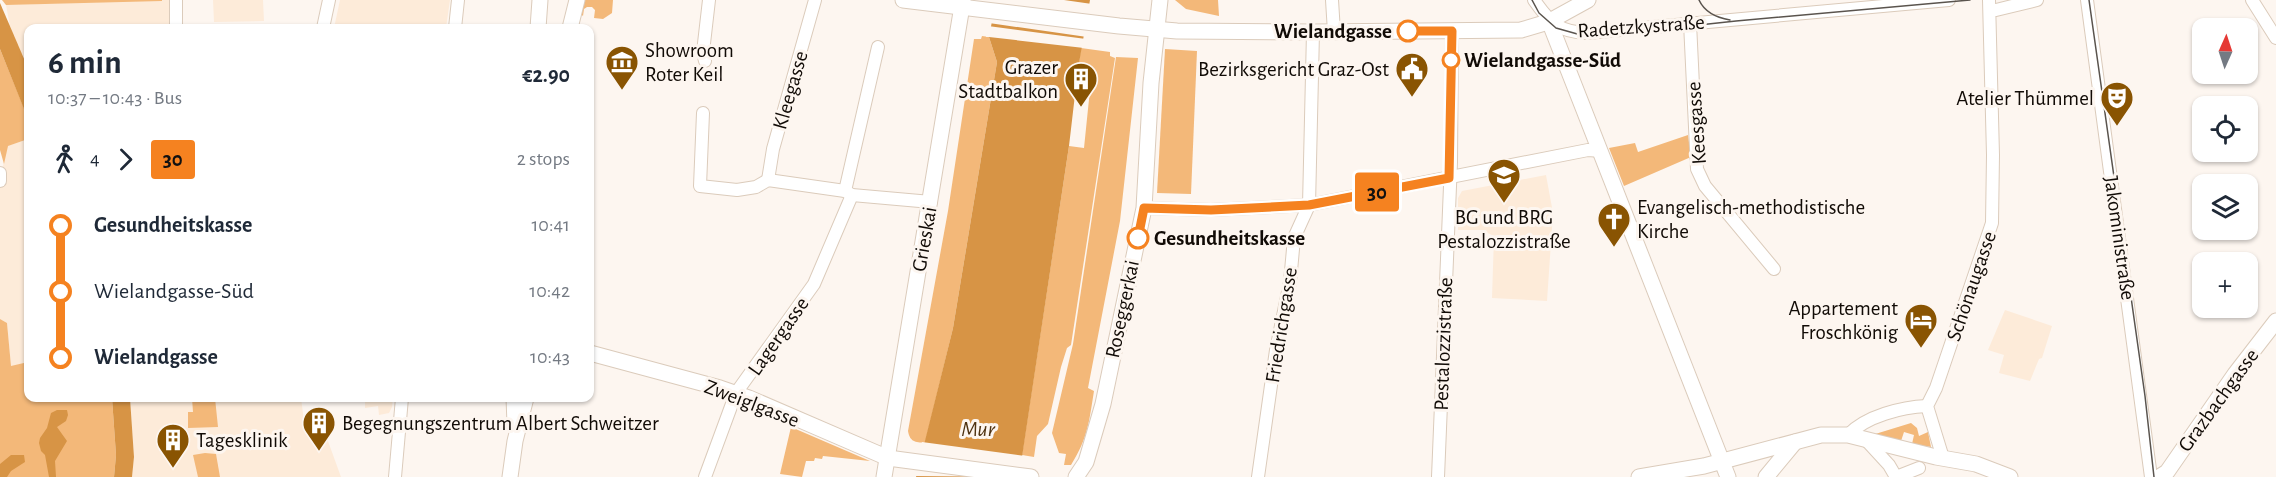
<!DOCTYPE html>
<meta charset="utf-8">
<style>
:root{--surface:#fff;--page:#f6f6f7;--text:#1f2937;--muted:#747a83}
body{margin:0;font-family:"Alegreya Sans",sans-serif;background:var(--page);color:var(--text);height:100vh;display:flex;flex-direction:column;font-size:22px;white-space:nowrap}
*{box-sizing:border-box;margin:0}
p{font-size:20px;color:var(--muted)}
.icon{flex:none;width:33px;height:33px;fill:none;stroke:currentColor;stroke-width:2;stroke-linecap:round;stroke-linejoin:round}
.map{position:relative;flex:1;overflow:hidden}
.sheet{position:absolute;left:24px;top:24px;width:570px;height:378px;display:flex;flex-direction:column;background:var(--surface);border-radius:12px;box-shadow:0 2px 4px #0004}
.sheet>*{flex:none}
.badge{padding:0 12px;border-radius:4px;font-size:21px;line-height:39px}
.needle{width:39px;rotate:3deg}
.tools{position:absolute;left:2192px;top:18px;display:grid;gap:12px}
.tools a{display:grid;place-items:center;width:66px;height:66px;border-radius:12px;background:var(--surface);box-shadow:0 2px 4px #0004;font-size:30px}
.map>.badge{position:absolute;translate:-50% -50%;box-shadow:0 0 0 3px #fff}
.legs{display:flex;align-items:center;gap:9px;height:66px;padding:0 24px;font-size:20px}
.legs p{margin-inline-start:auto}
.head{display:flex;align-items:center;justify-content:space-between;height:102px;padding:0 24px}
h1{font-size:33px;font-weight:600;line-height:45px}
ul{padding:0 24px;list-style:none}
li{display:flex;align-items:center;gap:21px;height:66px;font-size:22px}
li i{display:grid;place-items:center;width:9px;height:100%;margin:0 8px;background:currentColor}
li i::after{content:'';width:15px;height:15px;margin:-8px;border:4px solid;border-radius:50%;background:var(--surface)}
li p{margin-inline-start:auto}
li:first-child i{background:linear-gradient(#0000 50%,currentColor 0)}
li:last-child i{background:linear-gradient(currentColor 50%,#0000 0)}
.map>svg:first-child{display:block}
.built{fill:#fdebd9}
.green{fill:#f3b879}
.water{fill:#d79445}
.pier{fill:#fdf6f0}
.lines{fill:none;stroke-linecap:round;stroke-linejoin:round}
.minor-casing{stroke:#dbcbbb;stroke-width:14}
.major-casing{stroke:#dbcbbb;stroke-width:17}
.minor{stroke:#fff;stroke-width:12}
.major{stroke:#fff;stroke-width:15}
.tram{stroke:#5a544e;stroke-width:1.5}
.line-1-casing{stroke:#fff;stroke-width:14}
.line-1{stroke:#f58220;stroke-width:9}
.stop-1-dot{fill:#fff;stroke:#f58220;stroke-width:3}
.labels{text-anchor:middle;stroke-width:6;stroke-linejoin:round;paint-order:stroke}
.street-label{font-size:21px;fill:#110b06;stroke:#fdf6f0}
.stop-label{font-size:21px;font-weight:bold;fill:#110b06;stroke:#fdf6f0;text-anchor:start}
.poi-label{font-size:21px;fill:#110b06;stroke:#fdf6f0;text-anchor:start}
.water-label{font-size:22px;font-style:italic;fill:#4f3312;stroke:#fdf6f0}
</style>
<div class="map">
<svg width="2276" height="477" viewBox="0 0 2276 477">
<rect width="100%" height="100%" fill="#fdf6f0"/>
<g class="built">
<polygon points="162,0 169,0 170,28 28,28 28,123 6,5"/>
<polygon points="213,0 263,0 264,21 214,22"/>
<polygon points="340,0 450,0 446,28 334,28"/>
<polygon points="28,139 28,362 11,367 7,323 0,319 0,181 7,146"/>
<polygon points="1546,175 1553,213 1547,301 1492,298 1494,236 1481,230 1458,230 1458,198 1462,191"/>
<polygon points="2005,310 2052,326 2042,358 2039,359 2030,381 1999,373 2004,355 1988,350"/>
<polygon points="130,398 301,398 304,421 320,419 341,477 132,477 134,457"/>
<polygon points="365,398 393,398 392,407 389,413 379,415 378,406 365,408"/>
</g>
<g class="green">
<polygon points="2,0 162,0 162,1 6,5"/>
<polygon points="584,0 613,0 612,13 603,19 594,18 595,10 592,7 587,7 584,9 583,16 580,13"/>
<polygon points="1175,0 1218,0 1219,16 1186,9"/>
<path d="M982,36L989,37L997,62L953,328L925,443C915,442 910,442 908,431L948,211L974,39H981Z"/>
<polygon points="1081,48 1110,52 1110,56 1115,58 1071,345 1067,348 1061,367 1048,424 1037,436 1034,457 1022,455 1069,146 1084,148 1092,70 1078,69"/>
<polygon points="0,49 28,118 28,139 8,146 4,164 0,150"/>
<polygon points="1165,49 1197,51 1191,194 1157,193"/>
<path d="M1116,57L1138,58L1120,221L1088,388L1094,391C1089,422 1088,438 1071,465H1064L1066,454L1059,453L1052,433L1073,344Z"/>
<polygon points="1688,135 1691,157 1624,186 1609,148 1635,143 1638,152"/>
<polygon points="0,319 7,323 11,366 28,362 28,398 112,398 116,455 114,477 0,477"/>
<polygon points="192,398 215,398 218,427 188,428 188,412 193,412"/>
<polygon points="1911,423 1917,428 1919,436 1928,432 1931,447 1912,444 1914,435 1904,432 1901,441 1872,435"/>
<polygon points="791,427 870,461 823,456 822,459 815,458 814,461 806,461 802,477 780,474"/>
<polygon points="205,453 216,454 220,477 198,477 193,455"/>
</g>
<g class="water">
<polygon points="996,0 1090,0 1078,69 1069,146 1019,477 916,477 953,328 997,62 989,37"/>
<polygon points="0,3 28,68 28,119 0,49"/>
<polygon points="112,398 130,398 134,457 132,477 114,477 116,455"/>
<polygon points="57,410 67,410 68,415 66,421 57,427 67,441 55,461 56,477 49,477 45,455 41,451 39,443 40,438 47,428 51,413"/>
<polygon points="11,455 24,455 25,462 11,471 7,477 0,477 0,464"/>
</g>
<g class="pier">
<polygon points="993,0 1064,0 1092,4 1087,37 989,23"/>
<polygon points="988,26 1086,39 1084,48 989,37 986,37"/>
<polygon points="922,442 1025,456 1022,477 913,476"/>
</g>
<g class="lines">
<g class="minor-casing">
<g id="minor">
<polyline points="176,0 176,28"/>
<polyline points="1332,0 1334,32"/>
<path d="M1534,0C1550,23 1559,32 1587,33L1949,0"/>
<polyline points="2087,0 2151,477"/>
<polyline points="2252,0 2276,38"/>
<polyline points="1996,10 2037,0"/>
<polyline points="1690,23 1697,169 1705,186 1774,269"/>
<polyline points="323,28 329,0"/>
<polyline points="455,28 458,0"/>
<polyline points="705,61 703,52 709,0"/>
<polyline points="703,113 700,186 737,190 756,187 768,180 845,191 852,195 931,202"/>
<polyline points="0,173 0,181"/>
<polyline points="768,180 773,149 815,0"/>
<polyline points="845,191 878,47"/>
<polyline points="1144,208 1211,210 1309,205 1588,150 1601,151"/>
<path d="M1848,435C1866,416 1902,407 1927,406"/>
<polyline points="1866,440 1889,465 1896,477"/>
<polyline points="1943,458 1927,406 1936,388 1992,223 1993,155 1989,0"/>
<polyline points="395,477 402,398"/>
<polyline points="705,477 736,393 814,284 852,195"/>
<polyline points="1258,477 1276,350 1290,282 1294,238 1309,205 1313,32"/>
<polyline points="1438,477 1451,162 1452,31"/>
<polyline points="1896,477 1919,468"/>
</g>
</g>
<g class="major-casing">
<g id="major">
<polyline points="903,0 1119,26 1177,31 1313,32 1521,30 1548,22 1588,0"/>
<polyline points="1549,21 1728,477"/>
<polyline points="538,28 540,0"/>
<polyline points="570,28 577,0"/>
<polyline points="590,353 720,388 749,398 888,458 1031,477"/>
<polyline points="514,398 515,424"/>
<polyline points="510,477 515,441 526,398"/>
<polyline points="884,477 963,0"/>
<polyline points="1076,477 1086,462 1103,404 1144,208 1151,83 1160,0"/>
<polyline points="1639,477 1704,466 1821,435 1848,435 1936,457 1976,464 2010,477"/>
<polyline points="1766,477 1795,442"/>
<polyline points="2159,477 2167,472 2235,374 2276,321"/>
</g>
</g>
<use href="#minor" class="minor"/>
<use href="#major" class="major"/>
<g class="tram">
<polyline points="1532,0 1539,13 1556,28 1588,37 1736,21 1970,0"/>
<path d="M1699,0C1705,13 1718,18 1730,20"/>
<polyline points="2089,0 2145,396 2154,477"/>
</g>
</g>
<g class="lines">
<g class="line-1-casing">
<polyline id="line-1" points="1138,238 1144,208 1211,210 1309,205 1449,178 1452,31 1408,31"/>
</g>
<use href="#line-1" class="line-1"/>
</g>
<defs>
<g id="museum-pin" transform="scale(1.725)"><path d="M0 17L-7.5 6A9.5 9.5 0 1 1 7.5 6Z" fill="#895402" stroke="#fdf6f0"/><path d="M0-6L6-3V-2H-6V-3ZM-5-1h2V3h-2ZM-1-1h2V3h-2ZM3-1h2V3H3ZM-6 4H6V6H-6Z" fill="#fff"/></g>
<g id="civic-pin" transform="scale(1.725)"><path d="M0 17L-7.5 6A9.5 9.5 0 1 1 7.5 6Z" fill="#895402" stroke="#fdf6f0"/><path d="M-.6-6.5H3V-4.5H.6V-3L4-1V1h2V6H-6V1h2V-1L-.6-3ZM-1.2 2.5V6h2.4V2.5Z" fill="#fff"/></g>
<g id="building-pin" transform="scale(1.725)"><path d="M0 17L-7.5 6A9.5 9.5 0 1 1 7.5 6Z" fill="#895402" stroke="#fdf6f0"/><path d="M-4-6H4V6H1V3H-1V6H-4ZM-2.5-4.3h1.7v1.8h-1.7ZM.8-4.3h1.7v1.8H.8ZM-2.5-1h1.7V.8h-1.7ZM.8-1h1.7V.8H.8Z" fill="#fff"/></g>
<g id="theatre-pin" transform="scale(1.725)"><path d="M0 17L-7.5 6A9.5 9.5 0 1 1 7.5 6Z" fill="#895402" stroke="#fdf6f0"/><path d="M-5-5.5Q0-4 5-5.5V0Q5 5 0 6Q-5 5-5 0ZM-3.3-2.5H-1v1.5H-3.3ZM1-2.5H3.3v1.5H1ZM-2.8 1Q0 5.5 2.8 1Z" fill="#fff"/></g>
<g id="school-pin" transform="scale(1.725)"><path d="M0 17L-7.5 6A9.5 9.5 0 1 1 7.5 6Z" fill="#895402" stroke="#fdf6f0"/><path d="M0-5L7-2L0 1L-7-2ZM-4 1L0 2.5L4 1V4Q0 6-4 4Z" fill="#fff"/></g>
<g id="church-pin" transform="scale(1.725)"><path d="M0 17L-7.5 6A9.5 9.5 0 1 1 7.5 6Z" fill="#895402" stroke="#fdf6f0"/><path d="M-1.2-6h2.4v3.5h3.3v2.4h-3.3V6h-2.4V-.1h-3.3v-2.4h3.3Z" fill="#fff"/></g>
<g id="hotel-pin" transform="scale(1.725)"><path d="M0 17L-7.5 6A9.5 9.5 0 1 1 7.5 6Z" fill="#895402" stroke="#fdf6f0"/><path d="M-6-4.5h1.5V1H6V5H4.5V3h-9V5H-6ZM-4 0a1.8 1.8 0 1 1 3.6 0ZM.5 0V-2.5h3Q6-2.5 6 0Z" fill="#fff"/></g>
</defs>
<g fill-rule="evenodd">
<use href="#museum-pin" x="622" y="62"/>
<use href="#civic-pin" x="1412" y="69"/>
<use href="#building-pin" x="1081" y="79"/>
<use href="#theatre-pin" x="2117" y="98"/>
<use href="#school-pin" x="1504" y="175"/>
<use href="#church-pin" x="1614" y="219"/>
<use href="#hotel-pin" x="1921" y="320"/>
<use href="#building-pin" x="319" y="423"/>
<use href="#building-pin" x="173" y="440"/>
</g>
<g class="stop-1-dot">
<circle cx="1408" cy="31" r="10"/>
<circle cx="1451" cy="60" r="8"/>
<circle cx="1138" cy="238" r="10"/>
</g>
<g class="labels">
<g class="street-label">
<text transform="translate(1641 26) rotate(-4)" y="7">Radetzkystraße</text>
<text transform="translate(790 90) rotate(-74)" y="7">Kleegasse</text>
<text transform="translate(1696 123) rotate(-94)" y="7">Keesgasse</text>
<text transform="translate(2120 238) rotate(82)" y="7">Jakoministraße</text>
<text transform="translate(924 239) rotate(-80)" y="7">Grieskai</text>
<text transform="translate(1971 286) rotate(-71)" y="7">Schönaugasse</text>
<text transform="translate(1122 309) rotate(-78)" y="7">Roseggerkai</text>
<text transform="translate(1281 325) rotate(-81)" y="7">Friedrichgasse</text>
<text transform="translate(778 336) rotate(-55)" y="7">Lagergasse</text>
<text transform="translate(1443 344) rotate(-88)" y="7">Pestalozzistraße</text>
<text transform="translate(2218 400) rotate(-54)" y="7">Grazbachgasse</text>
<text transform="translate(752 403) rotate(21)" y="7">Zweiglgasse</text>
</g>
<g class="stop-label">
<text x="1392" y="38" text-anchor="end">Wielandgasse</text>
<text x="1464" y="67">Wielandgasse-Süd</text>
<text x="1154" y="245">Gesundheitskasse</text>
</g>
<g class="poi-label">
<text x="645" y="57">Showroom<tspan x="645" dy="24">Roter Keil</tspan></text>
<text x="1058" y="74" text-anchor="end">Grazer<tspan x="1058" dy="24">Stadtbalkon</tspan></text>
<text x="1389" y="76" text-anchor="end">Bezirksgericht Graz-Ost</text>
<text x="2094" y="105" text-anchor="end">Atelier Thümmel</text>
<text x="1637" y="214">Evangelisch-methodistische<tspan x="1637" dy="24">Kirche</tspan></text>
<text x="1504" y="224" text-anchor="middle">BG und BRG<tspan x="1504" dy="24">Pestalozzistraße</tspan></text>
<text x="1898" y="315" text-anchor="end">Appartement<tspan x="1898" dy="24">Froschkönig</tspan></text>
<text x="342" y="430">Begegnungszentrum Albert Schweitzer</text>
<text x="196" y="447">Tagesklinik</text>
</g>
<g class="water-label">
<text x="978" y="436">Mur</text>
</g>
</g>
</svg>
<div class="tools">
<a><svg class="needle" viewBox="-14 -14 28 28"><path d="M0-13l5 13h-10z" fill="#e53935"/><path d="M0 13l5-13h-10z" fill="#747a83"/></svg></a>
<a><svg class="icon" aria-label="locate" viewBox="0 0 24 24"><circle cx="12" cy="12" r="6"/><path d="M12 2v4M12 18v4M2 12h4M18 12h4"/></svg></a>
<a><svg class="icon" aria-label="layers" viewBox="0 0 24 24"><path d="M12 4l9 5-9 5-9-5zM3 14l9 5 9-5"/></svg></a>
<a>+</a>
</div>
<b class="badge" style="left:1377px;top:192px;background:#f58220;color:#111">30</b>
<section class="sheet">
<div class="head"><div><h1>6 min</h1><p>10:37 – 10:43 · Bus</p></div><b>€2.90</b></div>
<div class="legs"><svg class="icon" aria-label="walk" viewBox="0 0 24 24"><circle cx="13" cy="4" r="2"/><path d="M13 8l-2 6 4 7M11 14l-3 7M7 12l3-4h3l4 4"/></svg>4<svg class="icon" aria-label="forward" viewBox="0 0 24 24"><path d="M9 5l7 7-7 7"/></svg><b class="badge" style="background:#f58220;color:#111">30</b><p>2 stops</p></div>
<ul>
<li><i style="color:#f58220"></i><b>Gesundheitskasse</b><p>10:41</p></li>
<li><i style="color:#f58220"></i><span>Wielandgasse-Süd</span><p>10:42</p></li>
<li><i style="color:#f58220"></i><b>Wielandgasse</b><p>10:43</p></li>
</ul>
</section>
</div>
